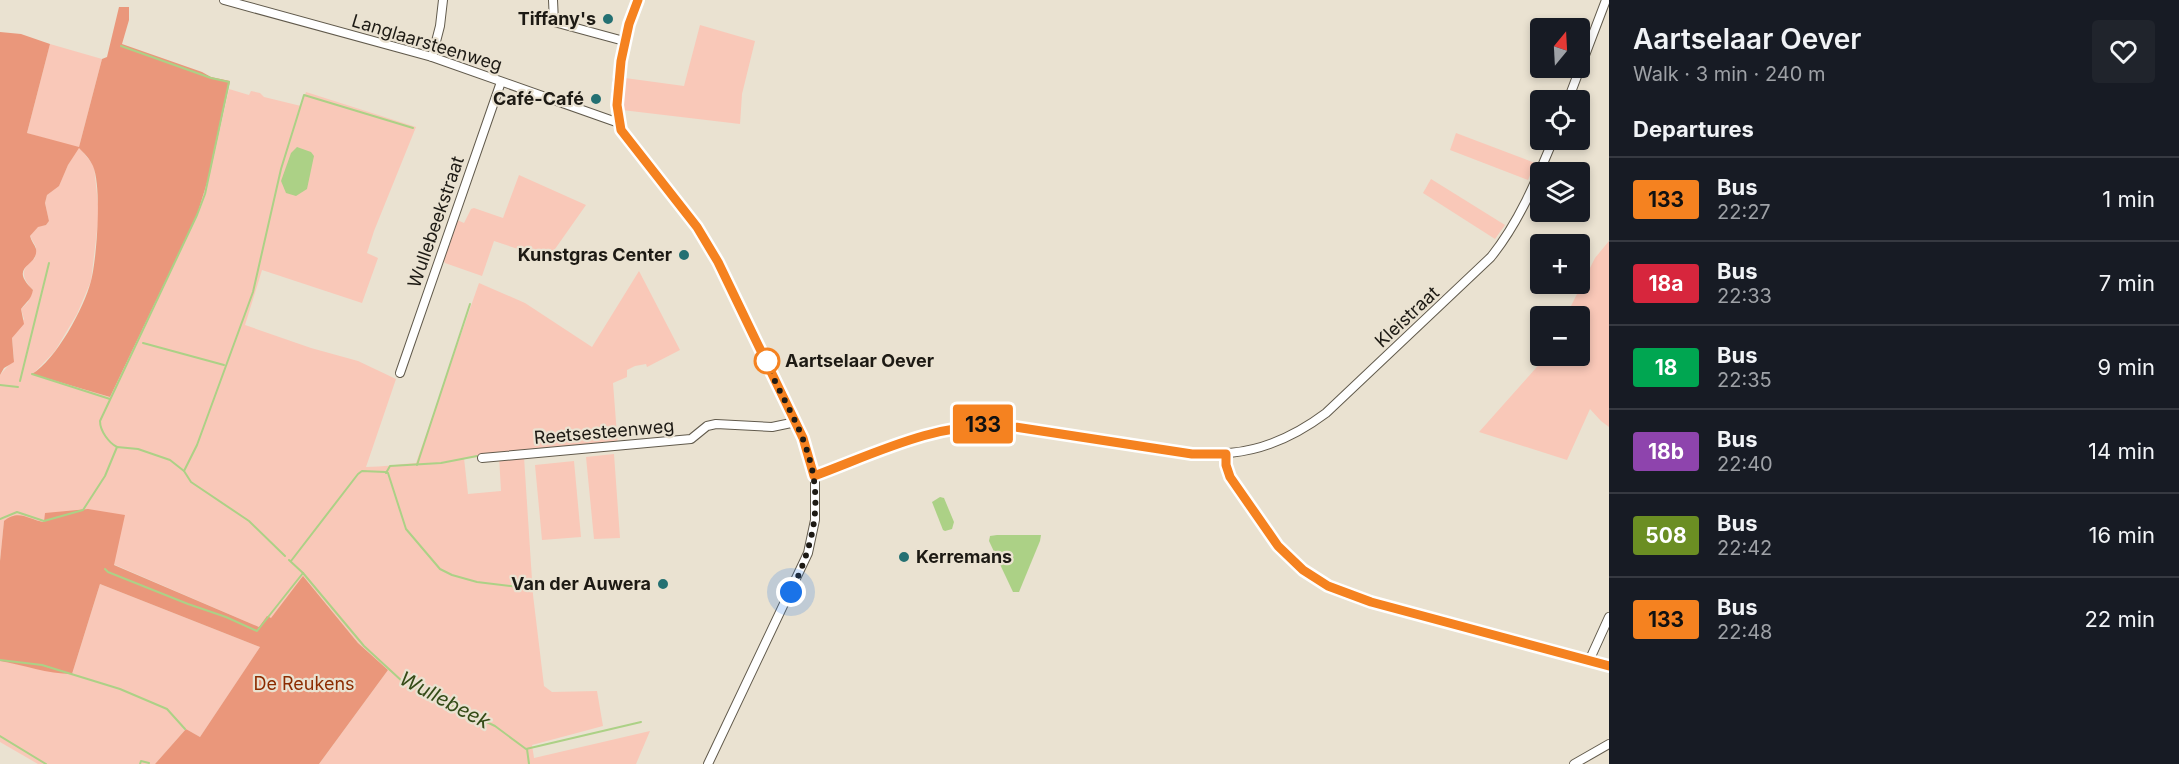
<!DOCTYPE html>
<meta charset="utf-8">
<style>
:root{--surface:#171b24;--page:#20242c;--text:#f1f3f6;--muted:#9ea1a6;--line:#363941}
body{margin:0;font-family:Inter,sans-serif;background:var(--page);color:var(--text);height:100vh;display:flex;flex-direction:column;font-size:22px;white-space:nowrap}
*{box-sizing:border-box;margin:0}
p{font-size:20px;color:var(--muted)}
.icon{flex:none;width:33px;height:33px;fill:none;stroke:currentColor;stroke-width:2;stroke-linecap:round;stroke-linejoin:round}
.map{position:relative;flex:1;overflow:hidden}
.panel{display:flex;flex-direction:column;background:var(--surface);width:570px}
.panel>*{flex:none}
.badge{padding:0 12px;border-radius:4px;font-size:21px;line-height:39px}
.needle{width:39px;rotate:18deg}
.tools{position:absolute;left:1530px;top:18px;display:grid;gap:12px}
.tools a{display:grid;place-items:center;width:60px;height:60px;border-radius:6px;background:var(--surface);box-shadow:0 3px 9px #0003;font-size:30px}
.you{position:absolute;width:30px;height:30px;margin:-15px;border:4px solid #fff;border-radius:50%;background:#1a73e8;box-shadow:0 0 0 9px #1a73e833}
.map>.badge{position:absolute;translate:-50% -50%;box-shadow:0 0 0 3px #fff}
h2{padding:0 24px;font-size:22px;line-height:54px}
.round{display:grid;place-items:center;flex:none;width:63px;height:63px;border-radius:6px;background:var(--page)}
.summary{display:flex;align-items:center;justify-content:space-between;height:102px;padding:0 24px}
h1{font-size:28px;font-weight:600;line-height:45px}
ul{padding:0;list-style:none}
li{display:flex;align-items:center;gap:18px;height:84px;padding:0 24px;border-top:2px solid var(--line)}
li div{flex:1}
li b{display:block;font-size:22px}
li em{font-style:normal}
li .badge{min-width:66px;font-weight:700;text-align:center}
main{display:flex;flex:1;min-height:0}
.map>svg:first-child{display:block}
.green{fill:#f9c8b8;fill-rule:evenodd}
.forest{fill:#ea977b}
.water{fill:#acd186}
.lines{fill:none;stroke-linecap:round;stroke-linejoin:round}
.stream{stroke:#acd186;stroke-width:2}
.minor-casing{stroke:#615a4c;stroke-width:10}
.minor{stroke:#fff;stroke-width:8}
.line-casing{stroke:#fff;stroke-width:14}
.line{stroke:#f58220;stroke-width:9}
.walk{stroke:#1d1a14;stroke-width:6;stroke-dasharray:0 10.8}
.poi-dot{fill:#247072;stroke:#eae2d1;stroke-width:2}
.stop-dot{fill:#fff;stroke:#f58220;stroke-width:3}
.labels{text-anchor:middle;stroke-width:4.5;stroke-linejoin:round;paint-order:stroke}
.poi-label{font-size:18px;font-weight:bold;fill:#1d1a14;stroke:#eae2d1;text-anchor:end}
.street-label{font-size:18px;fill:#1d1a14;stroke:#eae2d1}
.stop-label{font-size:18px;font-weight:bold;fill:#1d1a14;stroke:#eae2d1;text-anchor:start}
.park-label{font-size:18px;fill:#8c2c00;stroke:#eae2d1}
.water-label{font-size:20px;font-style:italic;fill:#344b17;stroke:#eae2d1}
</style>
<main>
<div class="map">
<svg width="1609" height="764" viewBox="0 0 1609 764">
<rect width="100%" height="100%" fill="#eae2d1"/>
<g class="green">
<polygon points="700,25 755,41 742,94 740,124 622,110 625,78 684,86"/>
<path d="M50,44L102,59L79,147L94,166L99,214L91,281L77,314L55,351L33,374L110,397L197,215L210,173L229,89L249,95L251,91L260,93L264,97L301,106L306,92L416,127L374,231L367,253L378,258L362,303L262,270L245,325L311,348L358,361L396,379L366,467C383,467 399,464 416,463L479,283L525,303L592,347L639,271L680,350L647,367L646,364L635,366L627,370V377L613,383L618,448L524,457L533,595L544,686L552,692L597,691L603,726L532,745L534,758L650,731L636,764H319L388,670L358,643L304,577L271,619L259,627L113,564L44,522L32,519L4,521L0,561V375L14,359L12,338L24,319L21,309L28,302L33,290C21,277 20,269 35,258L36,247L30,236L38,226L46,225L49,221L45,203L47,195L59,185L68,165L78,148L27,133ZM499,456L501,491L468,494L464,458Z"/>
<polygon points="1456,133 1535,163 1528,180 1450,150"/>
<polygon points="519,175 586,205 548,259 494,241 482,276 445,263 443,259 455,219 464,223 471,209 474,208 503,218"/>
<polygon points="1431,179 1505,225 1495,239 1423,193"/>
<polygon points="1609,241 1609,427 1601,421 1590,409 1567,460 1479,432 1543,360 1536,351 1540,352 1540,356 1580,356 1580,316 1566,316 1595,258"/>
<polygon points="614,454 620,538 594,539 586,457"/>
<polygon points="574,461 581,537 542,540 535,465"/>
<polygon points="100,584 260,647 200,737 186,729 155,764 38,764 0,742 0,661 72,674"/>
</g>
<g class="forest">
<path d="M119,7H129V20L122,44L202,72L211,77L230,81L210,173L197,215L110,397L32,374C56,360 84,308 91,281C97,258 102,187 93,166C90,159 84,153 79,148L68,165L59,186L47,195L45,203L49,221L46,225L38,227L30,236C31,241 35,245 36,249C39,267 7,265 33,290C31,300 27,301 21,309L24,324L12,338L14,362L4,368L0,375V32L21,34L50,44L27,133L79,147L102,59L107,57Z"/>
<path d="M88,509L125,515L114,565L259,627L267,616L271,618L303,576L358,643L388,670L319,764H155L186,729L200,737L260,647L100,584L72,674C47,674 24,665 0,661V561L4,521C19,509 27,519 44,522L45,513Z"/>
</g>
<g class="water">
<polygon points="297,147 311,152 314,156 307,189 296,196 286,193 281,181 291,153"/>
<polygon points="940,497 944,498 954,522 952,529 945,531 943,530 932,502"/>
<polygon points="997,535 1041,535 1040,541 1019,592 1013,592 989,541 990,536"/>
</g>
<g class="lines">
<g class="stream">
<polyline points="143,343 224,365"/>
<polyline points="32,374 110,399"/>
<polyline points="20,381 49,263"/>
<polyline points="0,385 18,387"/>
<path d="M117,447C109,443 100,431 100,421L197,215L205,194L229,82L211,78L121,46"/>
<polyline points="417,465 470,304"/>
<polyline points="184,471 197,445 253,292 281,169 304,95 413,128"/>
<polyline points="386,473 390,466 441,463 477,456"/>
<polyline points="0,519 17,512 44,521 83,510 105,476 117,447 138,449 170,460 184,471 191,482 249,521 285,556"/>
<polyline points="289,560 303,573 364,646 403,682 495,726 526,749 641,722"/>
<polyline points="291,561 358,474 362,471 385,472 388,473 406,529 440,569 452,575 477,582 528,588"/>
<polyline points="105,569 108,572 188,604 226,617 257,631 303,573"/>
<polyline points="0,660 42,665 120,689 167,709 185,729"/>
<polyline points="0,736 46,764"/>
<polyline points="527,749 529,764"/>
<polyline points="140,764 141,761 149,763"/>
</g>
<g class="minor-casing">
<g id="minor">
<polyline points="224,0 432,57 619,123"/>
<polyline points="553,0 554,22 624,41"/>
<path d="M638,0C624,32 609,97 621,131L697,227L718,262L803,438L815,476V520L808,553L708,764"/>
<polyline points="432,57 440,26 443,0"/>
<polyline points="1568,100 1606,0"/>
<polyline points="400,373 501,82"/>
<polyline points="1226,454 1226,465 1230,477 1278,546 1303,570 1329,587 1371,602 1609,666"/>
<polyline points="482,458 691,439 707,426 716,424 772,427 796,422"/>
<path d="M815,476C875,453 936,422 1002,425C1041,431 1081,437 1120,443C1203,456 1254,467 1326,413L1491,257C1519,222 1536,181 1553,140"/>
<polyline points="1589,661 1609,617"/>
<polyline points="1574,764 1609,744"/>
</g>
</g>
<use href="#minor" class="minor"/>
</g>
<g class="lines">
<g class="line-casing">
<path id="line" d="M638,0L629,24L621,61L617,105L621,130L697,227L718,262L803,438L814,476C876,453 935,423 1002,425L1192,454H1226V465L1230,477L1278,546L1303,570L1328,586L1371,602L1609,666"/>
</g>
<use href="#line" class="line"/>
<path class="walk" d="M767,361C773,381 787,403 796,423C825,485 820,531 791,592"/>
</g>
<g class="poi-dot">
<circle cx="608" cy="19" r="6"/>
<circle cx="596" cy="99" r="6"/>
<circle cx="684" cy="255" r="6"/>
<circle cx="904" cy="557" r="6"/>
<circle cx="663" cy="584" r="6"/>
</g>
<circle class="stop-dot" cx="767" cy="361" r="12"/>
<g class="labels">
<g class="poi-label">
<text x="596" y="25">Tiffany's</text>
<text x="584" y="105">Café-Café</text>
<text x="672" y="261">Kunstgras Center</text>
<text x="916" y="563" text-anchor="start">Kerremans</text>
<text x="651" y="590">Van der Auwera</text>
</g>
<g class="street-label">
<text transform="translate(427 43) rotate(17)" y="6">Langlaarsteenweg</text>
<text transform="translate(436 222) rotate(-71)" y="6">Wullebeekstraat</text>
<text transform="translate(1407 317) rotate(-43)" y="6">Kleistraat</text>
<text transform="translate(604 432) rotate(-5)" y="6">Reetsesteenweg</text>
</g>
<g class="stop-label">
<text x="785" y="367">Aartselaar Oever</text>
</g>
<g class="park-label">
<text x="304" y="690">De Reukens</text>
</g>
<g class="water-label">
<text transform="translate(445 700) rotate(28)" y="7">Wullebeek</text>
</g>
</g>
</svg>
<div class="tools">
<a><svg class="needle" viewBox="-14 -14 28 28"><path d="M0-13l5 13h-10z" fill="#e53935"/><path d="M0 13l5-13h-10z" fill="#9ea1a6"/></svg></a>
<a><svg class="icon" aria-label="locate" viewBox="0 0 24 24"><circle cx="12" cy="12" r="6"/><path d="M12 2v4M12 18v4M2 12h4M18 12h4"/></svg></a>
<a><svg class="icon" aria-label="layers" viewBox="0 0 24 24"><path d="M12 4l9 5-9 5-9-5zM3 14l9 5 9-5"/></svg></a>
<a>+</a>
<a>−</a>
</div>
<div class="you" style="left:791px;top:592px"></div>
<b class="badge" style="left:983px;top:424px;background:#f58220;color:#111">133</b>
</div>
<section class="panel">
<div class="summary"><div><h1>Aartselaar Oever</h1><p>Walk · 3 min · 240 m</p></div><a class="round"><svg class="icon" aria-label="heart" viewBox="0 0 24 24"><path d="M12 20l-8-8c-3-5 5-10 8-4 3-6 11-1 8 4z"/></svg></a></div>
<h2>Departures</h2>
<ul>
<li><span class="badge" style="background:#f58220;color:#111">133</span><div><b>Bus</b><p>22:27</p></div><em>1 min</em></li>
<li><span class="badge" style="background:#d7263d;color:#fff">18a</span><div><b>Bus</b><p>22:33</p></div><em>7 min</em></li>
<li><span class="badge" style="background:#00a651;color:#fff">18</span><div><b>Bus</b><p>22:35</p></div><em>9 min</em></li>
<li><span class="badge" style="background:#8e44ad;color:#fff">18b</span><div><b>Bus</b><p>22:40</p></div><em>14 min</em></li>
<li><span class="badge" style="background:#6b8e23;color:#fff">508</span><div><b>Bus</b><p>22:42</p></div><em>16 min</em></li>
<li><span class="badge" style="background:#f58220;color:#111">133</span><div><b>Bus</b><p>22:48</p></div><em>22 min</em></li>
</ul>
</section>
</main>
